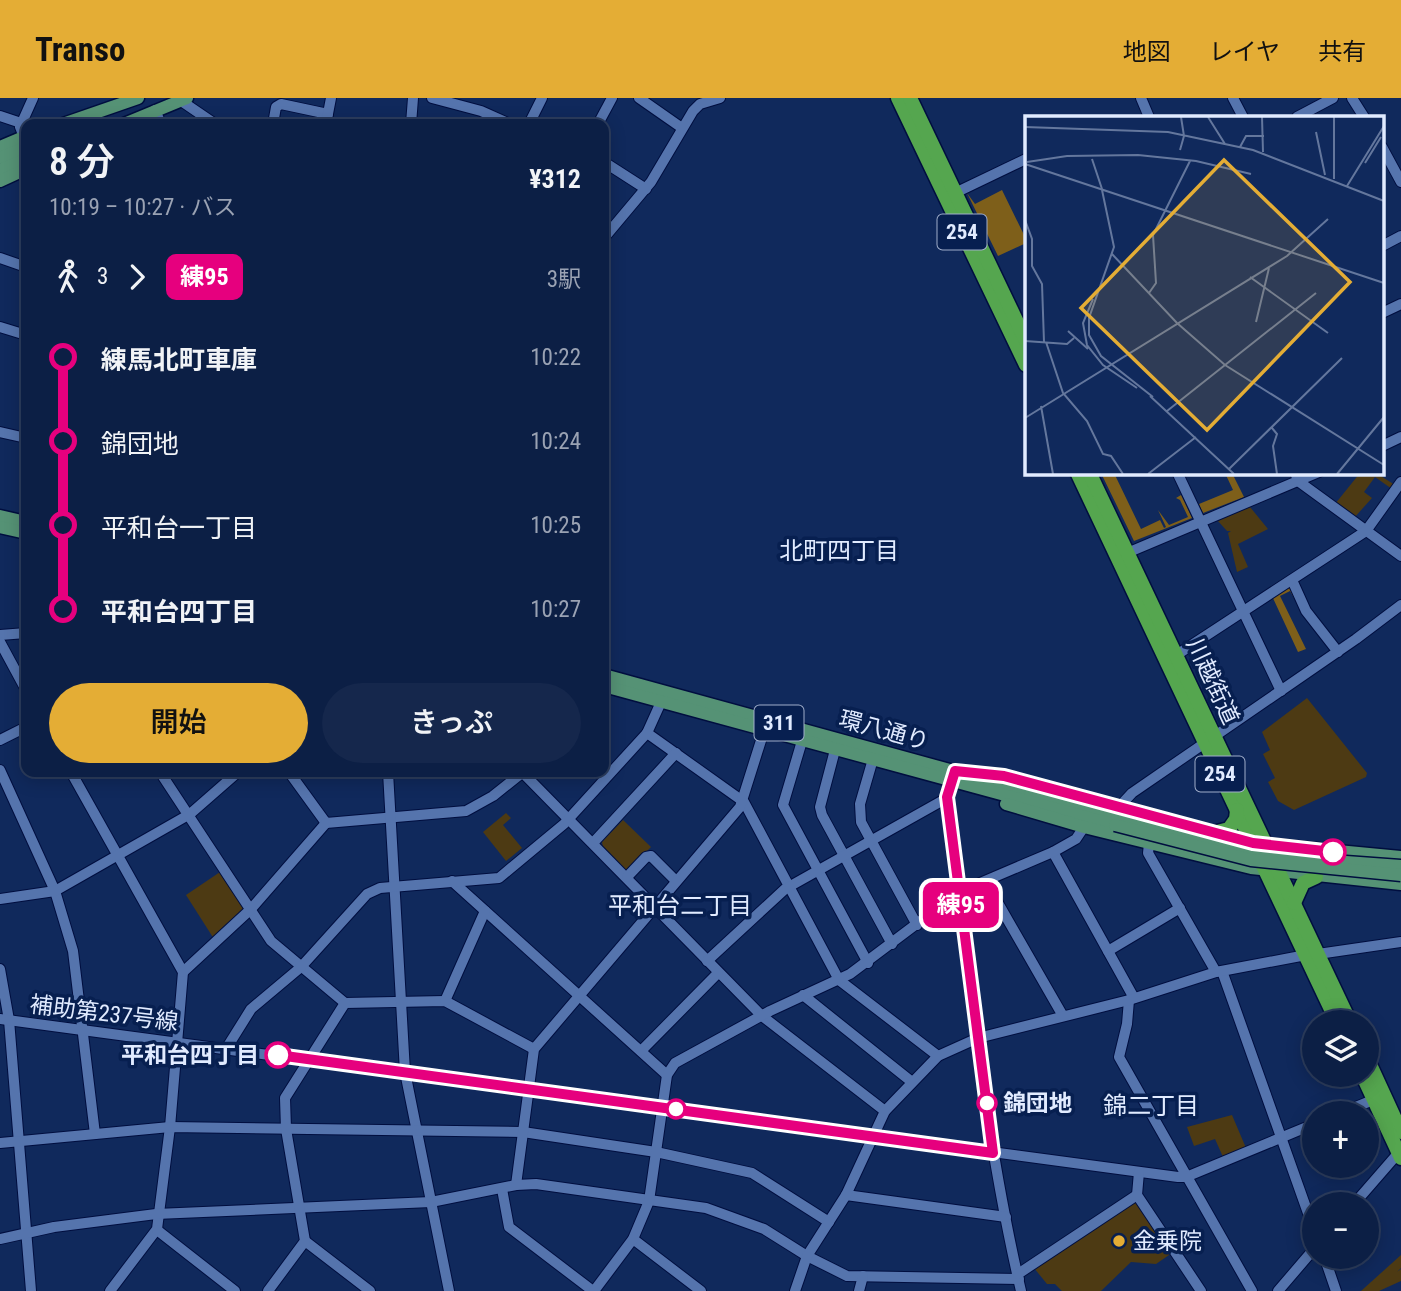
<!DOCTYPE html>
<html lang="ja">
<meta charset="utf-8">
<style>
:root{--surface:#0c1f45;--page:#15274c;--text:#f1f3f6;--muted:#9aa2b3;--line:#2c3d5e;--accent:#e4ad35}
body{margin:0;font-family:"Roboto Condensed","Noto Sans JP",sans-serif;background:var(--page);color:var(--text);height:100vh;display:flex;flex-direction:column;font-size:26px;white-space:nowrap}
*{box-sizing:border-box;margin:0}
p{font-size:23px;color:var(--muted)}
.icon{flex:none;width:38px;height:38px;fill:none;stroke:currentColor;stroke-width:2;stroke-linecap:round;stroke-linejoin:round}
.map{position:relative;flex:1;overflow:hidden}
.sheet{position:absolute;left:21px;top:21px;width:588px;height:658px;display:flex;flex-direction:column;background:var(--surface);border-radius:14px;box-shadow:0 4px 18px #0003,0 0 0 2px var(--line)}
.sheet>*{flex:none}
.badge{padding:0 14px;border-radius:10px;font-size:24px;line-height:46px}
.tools{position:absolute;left:1302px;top:912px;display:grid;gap:14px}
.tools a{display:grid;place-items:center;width:77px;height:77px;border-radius:50%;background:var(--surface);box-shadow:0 4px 18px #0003,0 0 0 2px var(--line);font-size:35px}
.map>.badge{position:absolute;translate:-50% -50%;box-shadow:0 0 0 4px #fff}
.legs{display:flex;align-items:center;gap:10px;height:77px;padding:0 28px;font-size:23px}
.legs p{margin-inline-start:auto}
.headline{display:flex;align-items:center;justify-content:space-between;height:119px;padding:0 28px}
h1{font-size:38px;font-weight:600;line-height:52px}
.cta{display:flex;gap:14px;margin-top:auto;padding:14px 28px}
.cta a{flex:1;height:80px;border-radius:42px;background:var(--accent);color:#111;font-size:28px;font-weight:600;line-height:80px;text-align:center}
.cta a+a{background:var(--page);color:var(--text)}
ul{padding:0 28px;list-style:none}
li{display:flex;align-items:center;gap:24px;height:84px;font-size:26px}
li i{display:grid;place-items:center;width:10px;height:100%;margin:0 9px;background:currentColor}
li i::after{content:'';width:18px;height:18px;margin:-9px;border:5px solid;border-radius:50%;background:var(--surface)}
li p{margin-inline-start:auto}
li:first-child i{background:linear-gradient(#0000 50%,currentColor 0)}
li:last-child i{background:linear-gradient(currentColor 50%,#0000 0)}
header{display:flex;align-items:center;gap:42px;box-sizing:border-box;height:98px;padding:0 35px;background:var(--accent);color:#111}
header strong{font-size:33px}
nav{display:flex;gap:38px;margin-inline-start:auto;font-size:24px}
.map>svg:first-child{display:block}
.green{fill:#4d3a13}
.forest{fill:#7e5f1a}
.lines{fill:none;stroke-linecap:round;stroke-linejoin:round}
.minor-casing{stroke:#000e3f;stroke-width:12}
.major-casing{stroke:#000e3f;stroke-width:15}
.highway-casing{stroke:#000e3f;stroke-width:17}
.minor{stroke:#5574ad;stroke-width:10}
.major{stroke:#559275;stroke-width:12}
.highway{stroke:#55a64f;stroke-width:14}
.major-bridge-casing{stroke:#000e3f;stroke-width:15;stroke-linecap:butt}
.major-bridge{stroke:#559275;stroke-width:12}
.line-1-casing{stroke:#fff;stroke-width:16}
.line-1{stroke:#e6007e;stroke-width:10}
.stop-1-dot{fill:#fff;stroke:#e6007e;stroke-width:3.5}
.poi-dot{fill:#e4ad35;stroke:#071f50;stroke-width:2.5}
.labels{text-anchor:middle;stroke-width:7;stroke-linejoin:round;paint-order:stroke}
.shield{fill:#071f50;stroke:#a0aeca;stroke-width:2}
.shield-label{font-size:21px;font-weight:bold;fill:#e1ebff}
.street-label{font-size:23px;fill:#e1ebff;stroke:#071f50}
.stop-label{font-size:23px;font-weight:bold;fill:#e1ebff;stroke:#071f50;text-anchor:end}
.poi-label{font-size:23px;fill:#e1ebff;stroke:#071f50;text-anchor:start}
.neighbourhood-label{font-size:24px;fill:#e1ebff;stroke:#071f50}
.inset-road{fill:none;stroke:#64779d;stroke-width:2}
.view{fill:#e4ad35;fill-opacity:0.15;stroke:#e4ad35;stroke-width:3.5}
.inset-edge{fill:none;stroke:#e1ebff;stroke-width:3.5}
</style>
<header>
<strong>Transo</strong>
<nav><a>地図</a><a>レイヤ</a><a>共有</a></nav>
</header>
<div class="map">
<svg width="1401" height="1193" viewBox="0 0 1401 1193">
<rect width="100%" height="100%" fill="#10295c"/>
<g class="green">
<polygon points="1360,375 1376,375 1395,387 1392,391 1375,379 1364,394 1372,400 1354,420 1335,406"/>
<polygon points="1250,409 1268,431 1238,446 1248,469 1237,474 1228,435 1231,433 1227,433 1218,423"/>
<polygon points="1307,600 1367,675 1366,679 1294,712 1278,703 1268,684 1275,680 1263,656 1270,652 1262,634"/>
<polygon points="506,715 511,720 503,727 522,750 506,763 483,734"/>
<polygon points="623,722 651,749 629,771 625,771 603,749 602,744"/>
<polygon points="223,772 245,812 214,841 186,797"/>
<polygon points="1232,1017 1246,1050 1223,1059 1215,1041 1194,1048 1187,1029"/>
<polygon points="1135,1102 1172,1155 1156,1166 1131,1164 1101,1193 1062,1193 1055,1186 1047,1186 1034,1170"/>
<polygon points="1401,1157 1401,1170 1397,1174 1401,1171 1401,1183 1379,1193 1361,1193"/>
</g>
<g class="forest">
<polygon points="1002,92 1026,141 1024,146 998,158 967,95 975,106"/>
<polygon points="1101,375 1114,375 1141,431 1160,422 1164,430 1166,429 1158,412 1169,427 1188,419 1180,402 1176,400 1181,397 1192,420 1134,443"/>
<polygon points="1225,375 1232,375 1244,399 1203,415 1199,406 1233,392"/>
<polygon points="1288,488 1293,489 1297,499 1294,500 1290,493 1280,498 1306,551 1298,554 1272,498"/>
</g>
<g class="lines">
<g class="minor-casing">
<g id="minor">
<polyline points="177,0 215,26"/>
<polyline points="432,0 481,13 510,26"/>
<polyline points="639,0 682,30"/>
<polyline points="1141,0 1149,19"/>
<polyline points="1233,0 1243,19"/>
<polyline points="1352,0 1364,19"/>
<polyline points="155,12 161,26"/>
<polyline points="0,18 21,25"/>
<polyline points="1297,19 1333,0"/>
<polyline points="273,26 276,9 281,6 328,16"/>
<polyline points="326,26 331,0"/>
<polyline points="411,26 413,0"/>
<polyline points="529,26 542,0"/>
<polyline points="598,26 612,0"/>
<polyline points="24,39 20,29 33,0"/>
<polyline points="1382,49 1401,84"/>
<polyline points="604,64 646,91"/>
<polyline points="955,95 1026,61"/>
<polyline points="604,140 651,84 693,13 700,6 720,0"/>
<polyline points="1382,148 1401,138"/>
<polyline points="0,160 26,169"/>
<polyline points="1382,215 1401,206"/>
<polyline points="0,229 26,237"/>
<polyline points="0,334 26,340"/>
<polyline points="1382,348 1401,339"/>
<polyline points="1177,374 1281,593"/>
<polyline points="1295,374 1298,383 1401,458"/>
<polyline points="1127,455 1319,374"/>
<polyline points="1292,482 1306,513 1338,554"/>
<polyline points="0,537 26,535 26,532"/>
<polyline points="0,544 26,592"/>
<polyline points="1175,558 1366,433 1401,384"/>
<polyline points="647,635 744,704 839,882 938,958"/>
<polyline points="0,642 26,629"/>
<polyline points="802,643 783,707 868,865"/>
<polyline points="835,652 820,709 822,717 892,846"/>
<polyline points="873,661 860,706 861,724 917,827"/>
<polyline points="0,672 55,793 73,853 95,1036"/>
<polyline points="71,674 183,874 170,1029 157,1131 110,1193"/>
<polyline points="160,674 271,843 345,905 445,903 534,951"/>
<polyline points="289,674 326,725 466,713 493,698 523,674"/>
<polyline points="388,674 405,974 449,1193"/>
<polyline points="522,674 762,918 885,1013"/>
<path d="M953,677L947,700C968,864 983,1031 1021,1193"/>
<polyline points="1119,709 1132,695 1356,541 1401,507"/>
<polyline points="593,745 676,655"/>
<polyline points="1149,746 1148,755 1216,874"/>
<polyline points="1053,754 1134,900"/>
<polyline points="627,779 646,759 651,758 676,783"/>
<polyline points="452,783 667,977"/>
<polyline points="986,784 1063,918"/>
<polyline points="0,801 55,793 190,716 238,674"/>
<polyline points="1108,853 1180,810"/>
<polyline points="1318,856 1401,844"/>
<polyline points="707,863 785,791 947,700"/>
<polyline points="0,871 9,922 31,1193"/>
<polyline points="1222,873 1314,1132"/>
<polyline points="183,874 251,811 326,725"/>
<polyline points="803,897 912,984"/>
<polyline points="1129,902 1127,926 1119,959 1252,1193"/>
<polyline points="445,903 485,813"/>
<polyline points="0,921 1178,1079 1186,1079 1314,1026"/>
<polyline points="226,951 251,911 301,869 367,796 380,790 499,780 564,726 647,635 661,604"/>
<polyline points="641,953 718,875"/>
<polyline points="1341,1015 1373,1002"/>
<polyline points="0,1045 170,1029 523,1034 656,1054 752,1075 829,1124"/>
<polyline points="1139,1074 1137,1097 1201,1193"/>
<polyline points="516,1087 534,951 740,709 764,633"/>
<polyline points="502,1091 509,1129 593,1193"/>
<polyline points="846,1097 1006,1119"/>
<polyline points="1354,1106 1401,1052"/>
<polyline points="157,1132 235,1193"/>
<polyline points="0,1141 54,1129 156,1116 431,1104 516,1087 536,1086 706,1110 764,1131 807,1158 847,1178 1019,1181"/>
<polyline points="633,1141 701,1193"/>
<polyline points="305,1143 370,1193"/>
<polyline points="1324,1158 1336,1193"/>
<polyline points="1018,1176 1137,1097"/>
<polyline points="268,1193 305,1143 286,1031 285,1000 345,905"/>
<polyline points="594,1193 633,1141 649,1103 667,977 675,965 770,913 850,876 959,794 1053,754 1076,741 1084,729"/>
<polyline points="795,1193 807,1158 846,1097 885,1013 938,958 978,940 1129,902 1216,874 1306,857"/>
<polyline points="859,1193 863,1178"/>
<polyline points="1278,1193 1314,1151"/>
</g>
</g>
<g class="major-casing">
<g id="major">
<polyline points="63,26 138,0"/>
<polyline points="124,26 187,0"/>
<polyline points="0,49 26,38"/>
<polyline points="0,60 26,49"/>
<polyline points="0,72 26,61"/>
<polyline points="0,83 26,71"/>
<polyline points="0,418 26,424"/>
<polyline points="0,429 26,435"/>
<polyline points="604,577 1117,718"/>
<polyline points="604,588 1115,727"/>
<polyline points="995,677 1253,745 1401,759"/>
<polyline points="1006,706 1084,729 1251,770 1401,786"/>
</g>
</g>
<g class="highway-casing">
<g id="highway">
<polyline points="898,0 1026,267"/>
<polyline points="910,0 1026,243"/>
<polyline points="1077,374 1337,924"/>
<polyline points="1089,374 1350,924"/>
<polyline points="1213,735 1229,731 1236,721 1237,712"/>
<polyline points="1294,805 1303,785 1316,779"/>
<polyline points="1367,960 1401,1034"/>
<polyline points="1362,976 1401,1060"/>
</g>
</g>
<use href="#minor" class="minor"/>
<use href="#major" class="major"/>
<use href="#highway" class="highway"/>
<g class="major-bridge-casing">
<g id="major-bridge">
<polyline points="1117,718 1250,752 1305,761 1401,768"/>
<polyline points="1115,727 1251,762 1401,777"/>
</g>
</g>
<use href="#major-bridge" class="major-bridge"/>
</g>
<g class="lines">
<g class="line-1-casing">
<polyline id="line-1" points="278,957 993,1055 947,699 955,673 1004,678 1253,745 1333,754"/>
</g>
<use href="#line-1" class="line-1"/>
</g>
<g class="stop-1-dot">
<circle cx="1333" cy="754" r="12"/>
<circle cx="278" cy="957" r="12"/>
<circle cx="987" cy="1005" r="9"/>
<circle cx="676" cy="1011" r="9"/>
</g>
<circle class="poi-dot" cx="1119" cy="1143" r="7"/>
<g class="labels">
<g class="shield">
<rect x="937.5" y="116.5" width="49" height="35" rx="5"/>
<rect x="754.5" y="607.5" width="49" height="35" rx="5"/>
<rect x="1195.5" y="658.5" width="49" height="35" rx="5"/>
</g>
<g class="shield-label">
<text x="962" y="141">254</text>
<text x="779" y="632">311</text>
<text x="1220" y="683">254</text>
</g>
<g class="street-label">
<text transform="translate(1213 583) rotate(65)" y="8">川越街道</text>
<text transform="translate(884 632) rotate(15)" y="8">環八通り</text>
<text transform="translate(104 915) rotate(7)" y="8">補助第237号線</text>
</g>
<g class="stop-label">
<text x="259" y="965">平和台四丁目</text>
<text x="1003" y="1013" text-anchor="start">錦団地</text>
</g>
<g class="poi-label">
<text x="1133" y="1151">金乗院</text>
</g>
<g class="neighbourhood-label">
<text x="839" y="461">北町四丁目</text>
<text x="680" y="816">平和台二丁目</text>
<text x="1151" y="1016">錦二丁目</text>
</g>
</g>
<g transform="translate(1025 18)">
<rect width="359" height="359" fill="#10295c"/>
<path class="inset-road" d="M183,1L200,28M237,1L238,36M0,11L143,16L228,34L359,85M291,16L300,59M215,31L221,20H239M155,34L159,20L156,1M67,43L77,73M2,46L42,40L113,39L171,45L226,58M340,47L356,21M0,48L359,167M309,63V1M322,70L359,10M77,74L89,131L64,202V219L76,240L128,281M0,104L7,123V150L17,168L19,226M87,138L152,207L200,249L359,349M225,161L303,217M124,177L131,167L128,119L165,45M68,183L58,207L62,229L78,249L112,272M231,206L244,152M43,215L63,233M0,225L42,228L49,222M21,226L38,277L62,305L78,338L86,340L98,358M125,280L209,358M16,290L28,358M142,295L291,177M0,302L262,140L303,103M247,312L252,318L248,330L252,358M204,353L317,242M123,358L171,321M312,358L359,301"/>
<path class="view" d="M199,44L325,166L182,314L56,192Z"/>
<rect width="359" height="359" class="inset-edge"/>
</g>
</svg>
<div class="tools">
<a><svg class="icon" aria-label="layers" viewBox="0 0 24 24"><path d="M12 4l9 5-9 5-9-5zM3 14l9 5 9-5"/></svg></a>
<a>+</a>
<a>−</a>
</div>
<b class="badge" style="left:961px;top:807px;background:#e6007e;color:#fff">練95</b>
<section class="sheet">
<div class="headline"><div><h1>8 分</h1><p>10:19 – 10:27 · バス</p></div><b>¥312</b></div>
<div class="legs"><svg class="icon" aria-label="walk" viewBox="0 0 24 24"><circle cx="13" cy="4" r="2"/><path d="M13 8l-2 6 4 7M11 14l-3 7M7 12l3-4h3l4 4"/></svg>3<svg class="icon" aria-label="forward" viewBox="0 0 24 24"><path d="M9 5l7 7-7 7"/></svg><b class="badge" style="background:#e6007e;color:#fff">練95</b><p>3駅</p></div>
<ul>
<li><i style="color:#e6007e"></i><b>練馬北町車庫</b><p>10:22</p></li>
<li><i style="color:#e6007e"></i><span>錦団地</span><p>10:24</p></li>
<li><i style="color:#e6007e"></i><span>平和台一丁目</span><p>10:25</p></li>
<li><i style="color:#e6007e"></i><b>平和台四丁目</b><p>10:27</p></li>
</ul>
<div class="cta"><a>開始</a><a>きっぷ</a></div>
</section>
</div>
